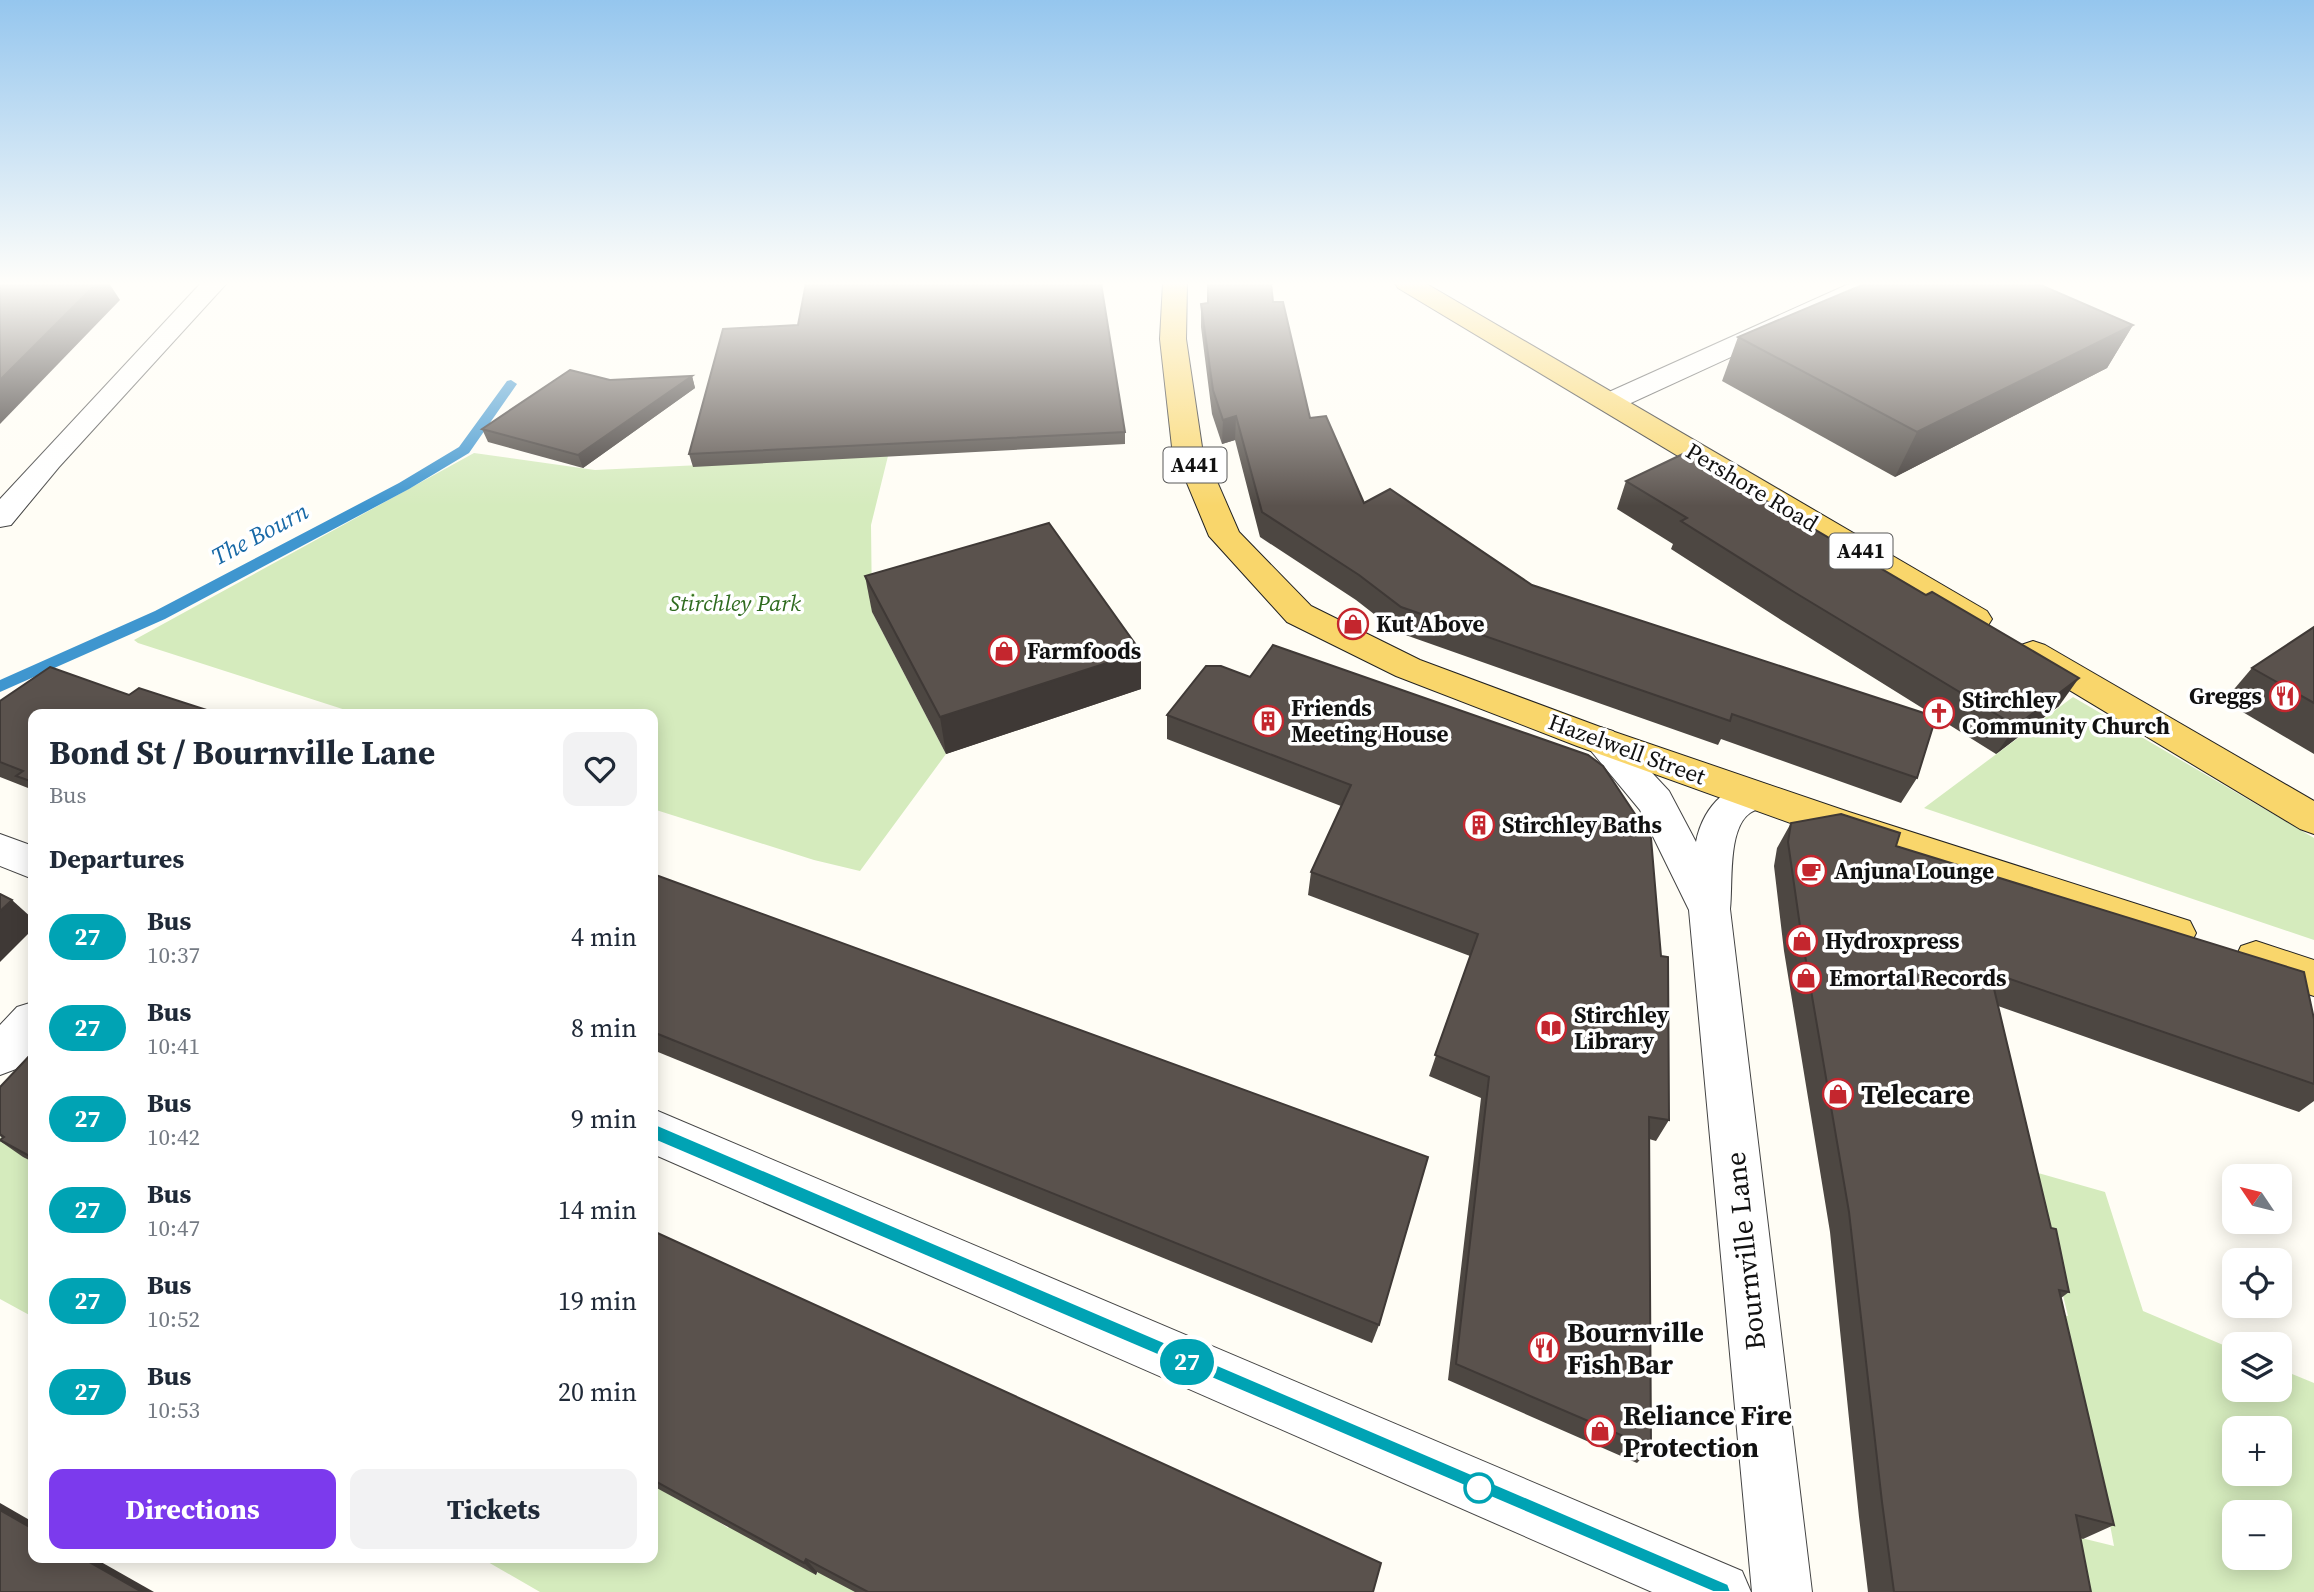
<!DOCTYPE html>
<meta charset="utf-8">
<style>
:root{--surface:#fff;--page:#f2f2f3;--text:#1f2937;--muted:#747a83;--accent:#7c3aed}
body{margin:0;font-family:"Source Serif 4",serif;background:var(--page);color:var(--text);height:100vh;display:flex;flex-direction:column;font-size:26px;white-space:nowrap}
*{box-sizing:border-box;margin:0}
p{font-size:23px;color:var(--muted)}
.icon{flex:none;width:38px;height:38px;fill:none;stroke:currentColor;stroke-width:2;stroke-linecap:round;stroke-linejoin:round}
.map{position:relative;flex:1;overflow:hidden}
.sheet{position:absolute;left:28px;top:709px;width:630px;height:854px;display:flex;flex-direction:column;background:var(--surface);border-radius:14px;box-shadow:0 4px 18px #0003}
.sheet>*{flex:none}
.badge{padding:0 14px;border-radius:23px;font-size:24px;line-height:46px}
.needle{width:46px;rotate:305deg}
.tools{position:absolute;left:2222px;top:1164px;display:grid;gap:14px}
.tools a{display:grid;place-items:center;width:70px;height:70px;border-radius:14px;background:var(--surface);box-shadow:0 4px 18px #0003;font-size:35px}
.map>.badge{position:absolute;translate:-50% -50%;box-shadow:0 0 0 4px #fff}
h2{padding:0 21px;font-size:26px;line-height:63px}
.round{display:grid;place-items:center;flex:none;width:74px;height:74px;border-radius:14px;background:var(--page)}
.overview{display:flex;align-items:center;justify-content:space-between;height:119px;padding:0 21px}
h1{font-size:33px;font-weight:700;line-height:52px}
.button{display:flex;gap:14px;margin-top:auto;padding:14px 21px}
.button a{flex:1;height:80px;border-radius:14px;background:var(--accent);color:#fff;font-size:28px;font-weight:700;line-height:80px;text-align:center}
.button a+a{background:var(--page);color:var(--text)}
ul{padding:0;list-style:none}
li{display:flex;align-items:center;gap:21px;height:91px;padding:0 21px}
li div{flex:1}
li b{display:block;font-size:26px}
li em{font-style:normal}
li .badge{min-width:77px;font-weight:700;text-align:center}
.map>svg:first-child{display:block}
.green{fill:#d5ebbd;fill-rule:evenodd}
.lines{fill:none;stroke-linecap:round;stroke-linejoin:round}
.stream{fill:#3f96cf;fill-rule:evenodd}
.minor-casing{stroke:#444;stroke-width:2}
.major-casing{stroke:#222;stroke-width:2}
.minor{fill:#fff;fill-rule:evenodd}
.major{fill:#f9d66b;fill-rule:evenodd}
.wall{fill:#4d4742}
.shaded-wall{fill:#3f3936}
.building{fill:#5a524d;stroke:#3f3936;stroke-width:2}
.line{fill:#00a3b4;stroke:#fff;stroke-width:2}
.stop-dot{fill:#fff;stroke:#00a3b4;stroke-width:3.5}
.labels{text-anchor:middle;stroke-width:7;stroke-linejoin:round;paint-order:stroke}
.shield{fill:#fff;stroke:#585858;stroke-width:2}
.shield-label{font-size:21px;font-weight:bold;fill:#111}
.street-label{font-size:23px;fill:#111;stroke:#fff}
.park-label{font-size:23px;font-style:italic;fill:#2f6b1f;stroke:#fff}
.poi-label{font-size:23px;font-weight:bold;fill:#111;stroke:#fff;text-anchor:start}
.water-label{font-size:24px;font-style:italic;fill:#1768a6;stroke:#fff}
.near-poi-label{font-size:28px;font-weight:bold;fill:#111;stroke:#fff;text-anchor:start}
.near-street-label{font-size:28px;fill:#111;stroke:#fff}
</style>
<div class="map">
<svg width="2314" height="1592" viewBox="0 0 2314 1592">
<rect width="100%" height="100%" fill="#fffdf5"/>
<g class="green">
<polygon points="474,453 595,470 888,456 871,525 872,612 946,754 860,871 814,860 653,809 653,714 358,714 138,643 134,640"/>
<polygon points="2073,697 2314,838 2314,940 1924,808"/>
<polygon points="0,1137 33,1162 33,1317 0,1299"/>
<path d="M2014,1166L2105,1192L2143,1311L2235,1350V1390H2280V1369L2314,1383V1592H2044L1995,1517L2114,1546L2107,1509L1949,1290L2068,1316L2060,1283ZM2235,1428H2280V1474H2235ZM2235,1512H2280V1558H2235Z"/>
<polygon points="781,1439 816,1575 866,1480 866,1592 540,1592 481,1558 653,1558 653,1478 728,1528"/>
</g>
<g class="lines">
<polygon class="stream" points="511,380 517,384 469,453 409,489 165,619 0,692 0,680 155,611 399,483 459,447 507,381"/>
<g class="minor-casing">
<g id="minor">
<polygon points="201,283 227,283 59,467 11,525 0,527 0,499"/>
<polygon points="1851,283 1884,283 1881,288 1620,408 1610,410 1600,408 1596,402 1600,396"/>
<path d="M1600,727L1613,731L1669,791L1696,842C1703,806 1732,774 1771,786L1776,796L1771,806C1764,808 1755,809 1750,813C1727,829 1733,885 1730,909L1812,1592H1752L1689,910L1640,810L1582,740L1587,731Z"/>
<polygon points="0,834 33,846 33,879 0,866"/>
<polygon points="33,1002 33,1051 16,1069 0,1075 0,1025 17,1007"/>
<polygon points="653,1109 1742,1571 1751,1592 1652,1592 653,1154"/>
</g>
</g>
<g class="major-casing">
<g id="major">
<polygon points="1163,283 1187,283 1186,339 1202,447 1239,532 1311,606 1420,660 1603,728 1849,812 2190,921 2196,933 2190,945 2175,950 1821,834 1577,746 1396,676 1287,622 1209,536 1172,447 1160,339"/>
<polygon points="1395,283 1425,283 1987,611 1992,619 1987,627 1975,630 1963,627 1398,288"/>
<polygon points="2033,641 2045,645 2314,801 2314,834 2300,829 2021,661 2016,653 2021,645"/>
<polygon points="2256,941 2314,960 2314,996 2241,972 2235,959 2241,946"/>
</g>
</g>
<use href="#minor" class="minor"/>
<use href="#major" class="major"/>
</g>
<g class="wall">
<polygon points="1207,283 1271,283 1273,302 1310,418 1364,503 1532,585 1917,778 1901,803 1721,739 1718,745 1397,632 1356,600 1260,537 1235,440 1222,444 1212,414 1201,327 1201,304 1207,303"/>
<polygon points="2133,325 2107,368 1895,477 1722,381 1738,337"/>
<polygon points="692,376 695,388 583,468 488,442 482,429 610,380"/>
<polygon points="1125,432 1125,444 693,467 689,454"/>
<polygon points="1626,481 2059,706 1996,754 1781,620 1671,549 1673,544 1617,509"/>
<polygon points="865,576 1141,652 1141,689 946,754 872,612"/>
<polygon points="2314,627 2314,754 2224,701 2252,668"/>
<polygon points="1250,677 1669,1120 1656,1141 1649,1139 1651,1448 1637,1463 1448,1380 1481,1098 1429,1076 1470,956 1308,895 1311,872 1341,806 1167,739 1167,715"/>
<polygon points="129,695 219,714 33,714 33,794 28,788 0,777 0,701"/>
<polygon points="1791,823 1896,846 2314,1084 2314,1101 2299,1112 1998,1006 2051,1228 2069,1292 2061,1298 2114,1525 2083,1539 2080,1538 2091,1592 1868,1592 1859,1517 1830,1232 1784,951 1774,866 1777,848"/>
<polygon points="653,874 1379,1325 1372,1343 653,1050"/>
<polygon points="33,1052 33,1162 23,1157 0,1141 2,1138 0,1136 0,1087"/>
<polygon points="653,1231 1373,1592 855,1592 817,1572 816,1575 653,1486"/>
</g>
<g class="shaded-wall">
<polygon points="97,283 109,283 120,300 0,424 0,380"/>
<polygon points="2133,325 2107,368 1895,477 1917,432"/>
<polygon points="692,376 695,388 583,468 578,455"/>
<polygon points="1236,416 1235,440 1222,444 1223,420"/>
<polygon points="1141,652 1141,689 946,754 940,717"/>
<polygon points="2079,678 2059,706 1996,754 2016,726"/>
<polygon points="12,900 33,919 33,929 0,962 0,911"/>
<polygon points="0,1503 33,1522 33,1529 0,1510"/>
<polygon points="82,1558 94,1558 154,1592 142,1592"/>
<polygon points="806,1559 817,1572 816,1575 804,1563"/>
</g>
<g class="building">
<polygon points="0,283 97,283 0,380"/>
<polygon points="806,283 1101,283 1125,432 689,454 723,329 798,325"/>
<polygon points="1208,283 1271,283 1273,302 1283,302 1310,418 1326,416 1364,503 1390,489 1532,585 1936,717 1917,778 1732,714 1730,721 1401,607 1359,575 1262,512 1236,416 1223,420 1213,390 1201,304 1208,303"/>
<polygon points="1867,283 2036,283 2133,325 1917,432 1738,337"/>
<polygon points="570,370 610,380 692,376 578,455 482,429"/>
<polygon points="1685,453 1926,595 1932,592 2079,678 2016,726 1794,592 1681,521 1687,518 1626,481"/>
<polygon points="1049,523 1141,652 940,717 865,576"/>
<polygon points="2314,627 2314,703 2252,668"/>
<polygon points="1273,645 1588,755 1603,766 1651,838 1661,956 1668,957 1669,1120 1649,1117 1651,1448 1456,1364 1489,1077 1435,1055 1478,934 1311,872 1351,785 1167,715 1206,666 1221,666 1250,677"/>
<polygon points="50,667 129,695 139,688 219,714 33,714 33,782 16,776 23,771 0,762 0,701"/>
<polygon points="1841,814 1900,833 1896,846 2304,972 2314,1019 2314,1084 1990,972 2051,1228 2056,1229 2069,1292 2059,1290 2114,1525 2076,1515 2091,1592 1894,1592 1882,1502 1849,1212 1800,926 1788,842 1791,823"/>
<polygon points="653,874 1428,1157 1379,1325 653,1032"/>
<polygon points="0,894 12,900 0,911"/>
<polygon points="33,1052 33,1158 0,1140 4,1137 0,1134 0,1087"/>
<polygon points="653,1231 1381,1563 1373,1592 868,1592 806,1559 804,1563 653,1480"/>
<polygon points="0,1510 33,1529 33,1558 82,1558 142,1592 0,1592"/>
</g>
<linearGradient id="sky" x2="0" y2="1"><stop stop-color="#95c6ee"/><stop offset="0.56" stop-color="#fffefa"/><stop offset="1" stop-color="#fffefa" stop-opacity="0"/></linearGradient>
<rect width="2314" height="506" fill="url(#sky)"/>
<polygon class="line" points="653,1123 1728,1584 1731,1592 1713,1592 647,1137 644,1131 647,1126"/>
<defs>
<g id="shop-ring" transform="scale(1.575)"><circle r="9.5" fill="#fff" stroke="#c4262e" stroke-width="1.5"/><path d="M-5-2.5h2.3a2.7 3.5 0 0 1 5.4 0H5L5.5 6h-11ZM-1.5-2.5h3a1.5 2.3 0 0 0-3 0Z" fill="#c4262e"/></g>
<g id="restaurant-ring" transform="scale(1.575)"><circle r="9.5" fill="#fff" stroke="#c4262e" stroke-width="1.5"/><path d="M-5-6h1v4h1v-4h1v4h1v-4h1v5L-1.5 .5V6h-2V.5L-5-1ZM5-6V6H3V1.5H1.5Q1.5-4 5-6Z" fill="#c4262e"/></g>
<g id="church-ring" transform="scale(1.575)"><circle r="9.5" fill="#fff" stroke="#c4262e" stroke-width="1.5"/><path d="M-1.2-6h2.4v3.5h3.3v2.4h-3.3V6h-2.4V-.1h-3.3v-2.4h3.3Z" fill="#c4262e"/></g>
<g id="building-ring" transform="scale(1.575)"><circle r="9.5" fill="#fff" stroke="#c4262e" stroke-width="1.5"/><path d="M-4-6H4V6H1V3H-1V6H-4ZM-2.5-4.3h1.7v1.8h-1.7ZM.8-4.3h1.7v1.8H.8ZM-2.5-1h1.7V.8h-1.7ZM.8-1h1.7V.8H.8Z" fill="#c4262e"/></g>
<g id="cafe-ring" transform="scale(1.575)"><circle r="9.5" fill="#fff" stroke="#c4262e" stroke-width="1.5"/><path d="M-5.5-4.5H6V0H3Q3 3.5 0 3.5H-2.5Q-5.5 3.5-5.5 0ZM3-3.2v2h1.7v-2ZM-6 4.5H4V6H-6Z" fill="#c4262e"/></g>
<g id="library-ring" transform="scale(1.575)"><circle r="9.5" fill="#fff" stroke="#c4262e" stroke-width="1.5"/><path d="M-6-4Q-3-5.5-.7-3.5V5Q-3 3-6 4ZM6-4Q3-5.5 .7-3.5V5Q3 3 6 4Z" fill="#c4262e"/></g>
</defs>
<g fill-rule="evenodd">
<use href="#shop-ring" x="1353" y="624"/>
<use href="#shop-ring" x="1004" y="651"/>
<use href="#restaurant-ring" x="2285" y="696"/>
<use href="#church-ring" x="1939" y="713"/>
<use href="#building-ring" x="1268" y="721"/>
<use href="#building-ring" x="1479" y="825"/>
<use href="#cafe-ring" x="1811" y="871"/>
<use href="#shop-ring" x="1802" y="941"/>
<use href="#shop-ring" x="1806" y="978"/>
<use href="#library-ring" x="1551" y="1028"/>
<use href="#shop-ring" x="1838" y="1094"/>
<use href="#restaurant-ring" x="1544" y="1348"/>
<use href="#shop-ring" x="1600" y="1431"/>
</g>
<circle class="stop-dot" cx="1479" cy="1488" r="14"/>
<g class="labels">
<g class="shield">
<rect x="1163.5" y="447.5" width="63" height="35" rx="5"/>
<rect x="1829.5" y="533.5" width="63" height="35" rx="5"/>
</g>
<g class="shield-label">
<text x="1195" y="472">A441</text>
<text x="1861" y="558">A441</text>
</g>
<g class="street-label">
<text transform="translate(1752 487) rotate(31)" y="8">Pershore Road</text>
<text transform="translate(1627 749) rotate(20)" y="8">Hazelwell Street</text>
</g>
<g class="park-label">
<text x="735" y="611">Stirchley Park</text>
</g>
<g class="poi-label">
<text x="1376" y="632">Kut Above</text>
<text x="1027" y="659">Farmfoods</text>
<text x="2262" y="704" text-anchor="end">Greggs</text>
<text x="1962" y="708">Stirchley<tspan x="1962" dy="26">Community Church</tspan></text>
<text x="1291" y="716">Friends<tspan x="1291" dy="26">Meeting House</tspan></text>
<text x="1502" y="833">Stirchley Baths</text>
<text x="1834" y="879">Anjuna Lounge</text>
<text x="1825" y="949">Hydroxpress</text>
<text x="1829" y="986">Emortal Records</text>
<text x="1574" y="1023">Stirchley<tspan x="1574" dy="26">Library</tspan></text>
</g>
<g class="water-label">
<text transform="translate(260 534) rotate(-28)" y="8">The Bourn</text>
</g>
<g class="near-poi-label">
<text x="1861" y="1104">Telecare</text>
<text x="1567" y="1342">Bournville<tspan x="1567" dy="32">Fish Bar</tspan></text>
<text x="1623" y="1425">Reliance Fire<tspan x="1623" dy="32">Protection</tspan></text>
</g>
<g class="near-street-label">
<text transform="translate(1745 1251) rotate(-96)" y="10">Bournville Lane</text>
</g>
</g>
</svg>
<div class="tools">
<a><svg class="needle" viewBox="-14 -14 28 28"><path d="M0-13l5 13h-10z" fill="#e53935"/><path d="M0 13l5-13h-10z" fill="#747a83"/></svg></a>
<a><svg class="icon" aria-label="locate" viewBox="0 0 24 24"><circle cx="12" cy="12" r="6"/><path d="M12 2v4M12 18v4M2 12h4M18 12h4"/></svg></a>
<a><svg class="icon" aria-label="layers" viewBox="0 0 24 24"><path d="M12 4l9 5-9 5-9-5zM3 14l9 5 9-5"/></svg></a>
<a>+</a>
<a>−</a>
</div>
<b class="badge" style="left:1187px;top:1362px;background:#00a3b4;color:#fff">27</b>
<section class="sheet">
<div class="overview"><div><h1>Bond St / Bournville Lane</h1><p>Bus</p></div><a class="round"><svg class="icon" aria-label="heart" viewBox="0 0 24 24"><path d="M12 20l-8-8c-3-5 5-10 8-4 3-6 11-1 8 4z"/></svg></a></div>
<h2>Departures</h2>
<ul>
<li><span class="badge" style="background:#00a3b4;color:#fff">27</span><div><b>Bus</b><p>10:37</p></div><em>4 min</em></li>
<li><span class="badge" style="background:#00a3b4;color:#fff">27</span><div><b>Bus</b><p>10:41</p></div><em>8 min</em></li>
<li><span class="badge" style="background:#00a3b4;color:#fff">27</span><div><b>Bus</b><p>10:42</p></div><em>9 min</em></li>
<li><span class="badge" style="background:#00a3b4;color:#fff">27</span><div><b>Bus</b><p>10:47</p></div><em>14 min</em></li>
<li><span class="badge" style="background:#00a3b4;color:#fff">27</span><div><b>Bus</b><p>10:52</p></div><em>19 min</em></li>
<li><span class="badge" style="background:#00a3b4;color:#fff">27</span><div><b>Bus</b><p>10:53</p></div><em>20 min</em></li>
</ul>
<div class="button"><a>Directions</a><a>Tickets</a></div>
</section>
</div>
